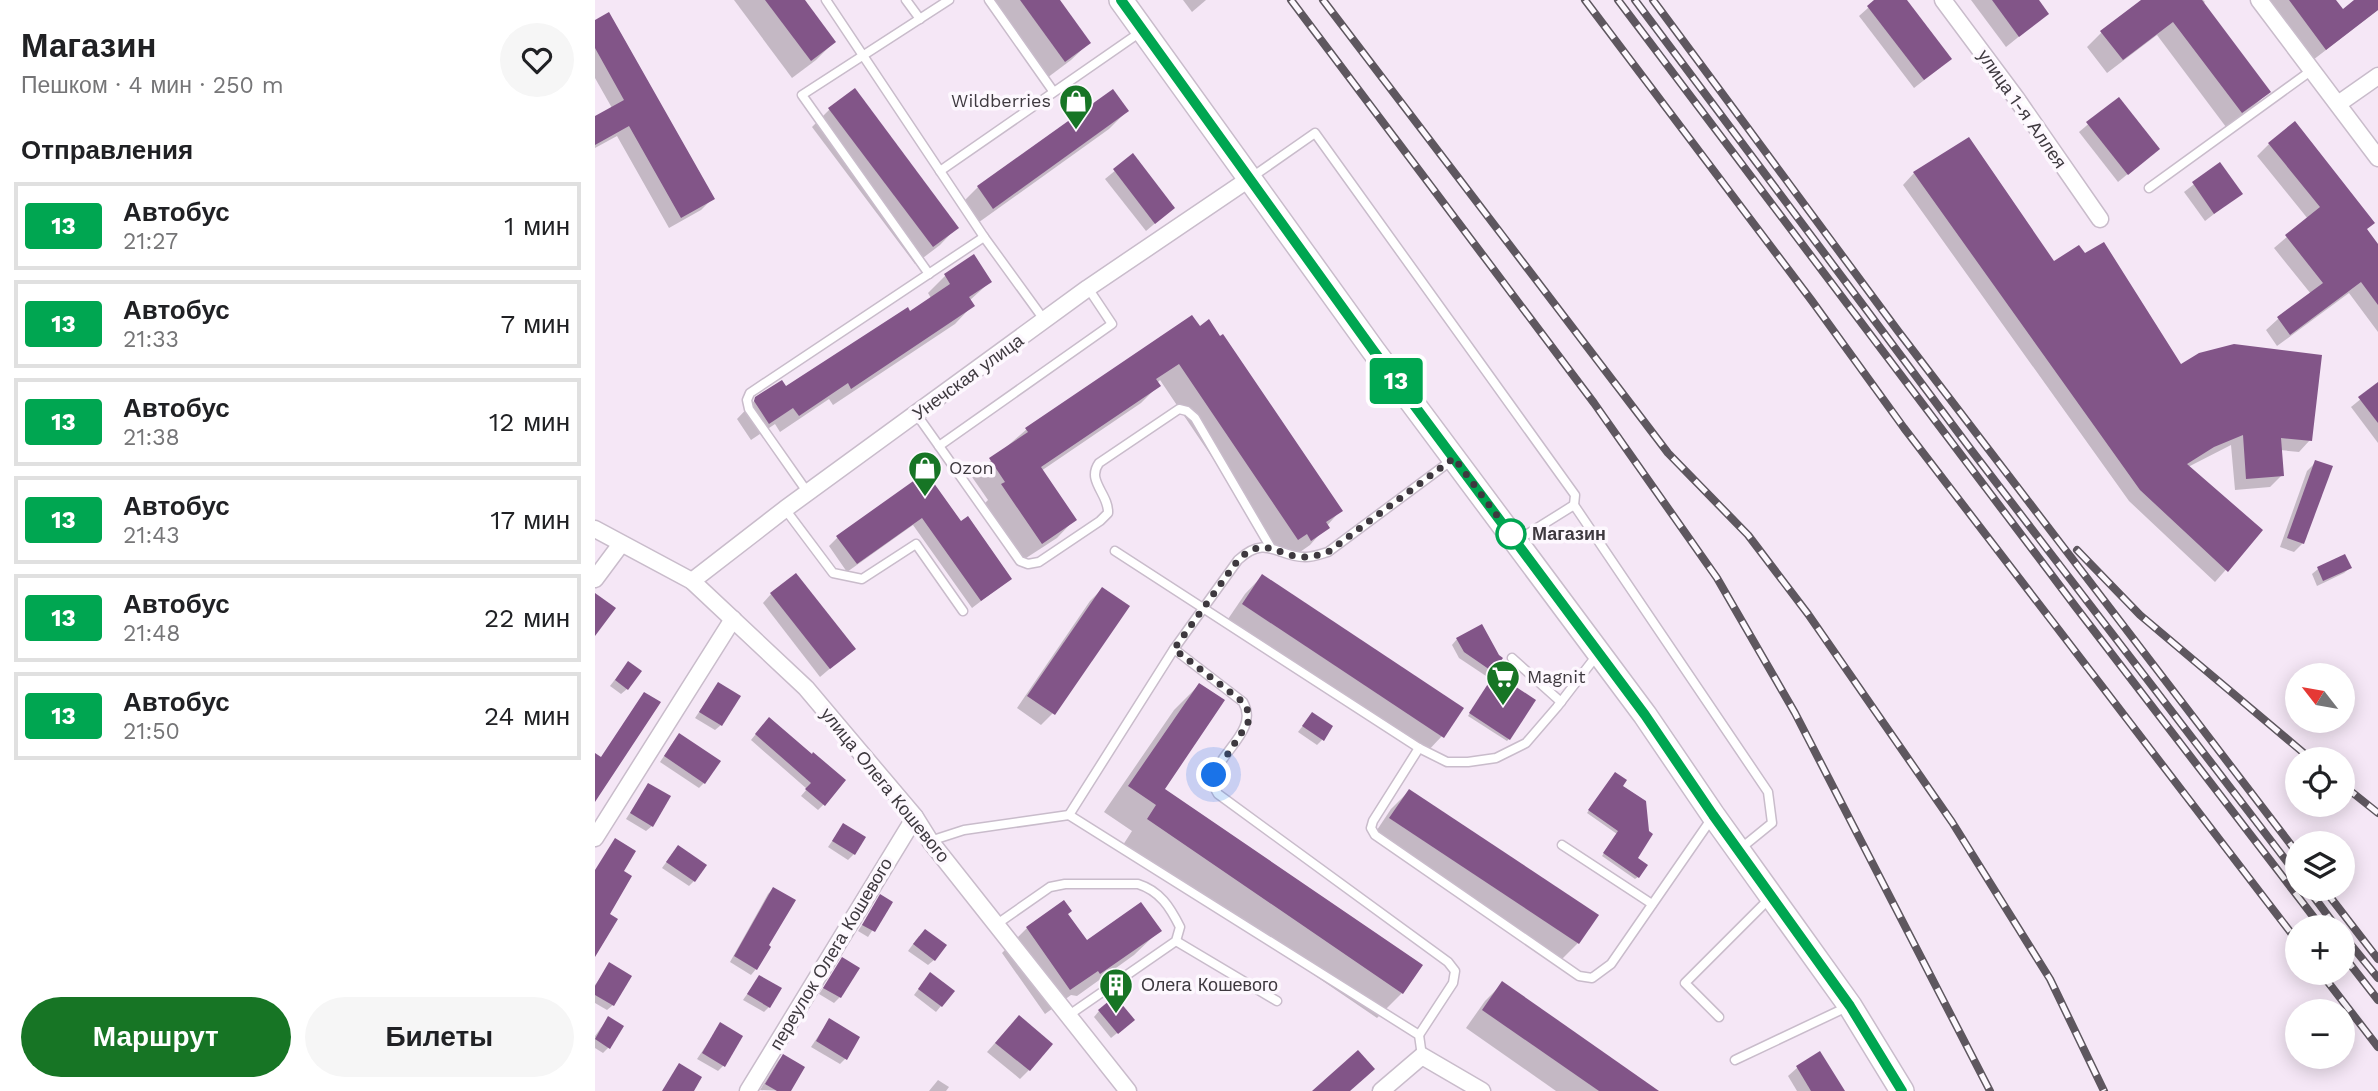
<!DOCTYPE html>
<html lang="ru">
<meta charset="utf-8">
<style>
:root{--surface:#fff;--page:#f6f6f6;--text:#202124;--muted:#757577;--line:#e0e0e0;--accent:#177525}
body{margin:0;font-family:"Work Sans",sans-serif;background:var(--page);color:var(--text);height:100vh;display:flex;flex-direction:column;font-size:26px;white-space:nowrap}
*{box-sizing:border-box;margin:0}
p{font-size:23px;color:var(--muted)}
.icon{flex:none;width:38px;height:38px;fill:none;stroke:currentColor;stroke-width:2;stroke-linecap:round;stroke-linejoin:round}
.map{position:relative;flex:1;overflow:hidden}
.panel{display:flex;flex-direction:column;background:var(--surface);width:595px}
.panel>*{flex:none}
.badge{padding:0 14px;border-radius:5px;font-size:24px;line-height:46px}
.needle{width:46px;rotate:301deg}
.buttons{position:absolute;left:1690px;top:663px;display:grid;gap:14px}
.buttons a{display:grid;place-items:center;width:70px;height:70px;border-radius:50%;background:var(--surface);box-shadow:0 4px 18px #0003;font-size:35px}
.you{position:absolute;width:35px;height:35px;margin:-18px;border:5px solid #fff;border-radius:50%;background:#1a73e8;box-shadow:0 0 0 10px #1a73e833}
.map>.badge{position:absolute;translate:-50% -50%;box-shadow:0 0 0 4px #fff}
h2{padding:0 21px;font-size:26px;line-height:63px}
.round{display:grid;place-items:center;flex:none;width:74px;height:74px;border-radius:37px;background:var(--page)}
.overview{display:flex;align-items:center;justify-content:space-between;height:119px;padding:0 21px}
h1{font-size:33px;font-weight:600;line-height:52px}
.primary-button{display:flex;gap:14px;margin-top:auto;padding:14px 21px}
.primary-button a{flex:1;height:80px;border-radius:42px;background:var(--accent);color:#fff;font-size:28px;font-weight:600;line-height:80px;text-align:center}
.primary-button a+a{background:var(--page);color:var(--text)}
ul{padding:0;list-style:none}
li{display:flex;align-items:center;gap:21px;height:88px;margin:0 14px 10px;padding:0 7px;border:4px solid var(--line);border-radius:0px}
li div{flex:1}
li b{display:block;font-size:26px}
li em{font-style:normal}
li .badge{min-width:77px;font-weight:700;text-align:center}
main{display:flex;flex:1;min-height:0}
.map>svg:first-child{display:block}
.shadow{fill:#0003}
.building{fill:#825588}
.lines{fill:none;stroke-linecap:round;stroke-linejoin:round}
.service-casing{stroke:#c9bccb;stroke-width:11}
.minor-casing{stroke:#c9bccb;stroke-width:19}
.secondary-casing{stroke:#c9bccb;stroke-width:26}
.service{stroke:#fff;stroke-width:8}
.minor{stroke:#fff;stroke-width:16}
.secondary{stroke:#fff;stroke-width:23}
.rail-casing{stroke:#5e575f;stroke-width:8}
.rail{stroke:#fdf8fe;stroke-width:5;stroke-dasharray:16;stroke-linecap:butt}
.line-casing{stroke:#fff;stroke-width:16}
.line{stroke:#00a651;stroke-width:10}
.walk{stroke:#3e393f;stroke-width:7;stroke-dasharray:0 12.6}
.stop-dot{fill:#fff;stroke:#00a651;stroke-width:3.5}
.labels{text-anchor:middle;stroke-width:7;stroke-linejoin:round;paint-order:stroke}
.poi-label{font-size:18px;fill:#3e393f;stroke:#fdf8fe;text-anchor:start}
.street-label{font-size:18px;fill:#3e393f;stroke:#fdf8fe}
.stop-label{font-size:18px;font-weight:bold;fill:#3e393f;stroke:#fdf8fe;text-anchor:start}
</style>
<main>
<section class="panel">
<div class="overview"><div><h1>Магазин</h1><p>Пешком · 4 мин · 250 m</p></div><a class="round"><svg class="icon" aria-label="heart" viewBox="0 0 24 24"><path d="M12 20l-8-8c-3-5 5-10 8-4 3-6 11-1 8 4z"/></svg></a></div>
<h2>Отправления</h2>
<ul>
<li><span class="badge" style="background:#00a651;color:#fff">13</span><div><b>Автобус</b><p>21:27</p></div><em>1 мин</em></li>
<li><span class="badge" style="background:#00a651;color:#fff">13</span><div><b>Автобус</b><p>21:33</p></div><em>7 мин</em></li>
<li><span class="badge" style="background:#00a651;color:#fff">13</span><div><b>Автобус</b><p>21:38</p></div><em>12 мин</em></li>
<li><span class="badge" style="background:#00a651;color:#fff">13</span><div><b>Автобус</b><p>21:43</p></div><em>17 мин</em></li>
<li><span class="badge" style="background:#00a651;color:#fff">13</span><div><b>Автобус</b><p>21:48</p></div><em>22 мин</em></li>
<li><span class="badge" style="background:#00a651;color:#fff">13</span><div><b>Автобус</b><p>21:50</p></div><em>24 мин</em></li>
</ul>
<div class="primary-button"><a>Маршрут</a><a>Билеты</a></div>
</section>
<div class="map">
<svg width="1783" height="1091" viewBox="0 0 1783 1091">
<rect width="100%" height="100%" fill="#f5e7f6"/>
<g class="shadow">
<polygon points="139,0 207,0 239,42 221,60 197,78"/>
<polygon points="394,0 463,0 494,43 476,60 452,78"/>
<polygon points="588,0 611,0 597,12"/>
<polygon points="1282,0 1310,0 1346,67 1319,88 1264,16"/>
<polygon points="1376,0 1442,0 1452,14 1411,47"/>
<polygon points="1548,0 1608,0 1610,2 1608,4 1674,91 1659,106 1631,127 1562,35 1512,73 1492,47 1507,32"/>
<polygon points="1673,0 1739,0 1747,11 1762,0 1783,0 1783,10 1718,60"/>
<polygon points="0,22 117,199 106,210 74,228 22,136 0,148 0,118 17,108 0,78"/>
<polygon points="1523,99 1563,149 1523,182 1484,132"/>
<polygon points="235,109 362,227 345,245 320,264 217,127"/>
<polygon points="532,111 514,129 380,225 365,205 383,187"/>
<polygon points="1674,144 1770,230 1783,247 1783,332 1754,293 1682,346 1671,330 1683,319 1716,294 1679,248 1713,219 1662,156"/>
<polygon points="538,156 578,208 551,231 510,179"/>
<polygon points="1625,164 1646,193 1610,221 1589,192"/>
<polygon points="1319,173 1458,263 1489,255 1585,367 1715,440 1704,452 1685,450 1687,475 1675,487 1640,490 1636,445 1593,467 1666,530 1620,582 1534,501 1308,185"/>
<polygon points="350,276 395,282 374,301 377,306 360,324 238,405 234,399 185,432 180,424 156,440 142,419 161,399 191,388 314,313 336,298 333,293"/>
<polygon points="597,317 745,511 715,545 698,557 693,550 684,557 565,380 562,383 564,385 546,403 446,471 479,520 462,538 428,560 390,503 393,500 377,477 432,429"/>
<polygon points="1783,385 1783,443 1756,407"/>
<polygon points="1721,462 1708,543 1699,552 1685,547 1712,471"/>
<polygon points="331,474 366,524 415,579 377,608 318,525 252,572 234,546 243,537"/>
<polygon points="1749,556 1755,568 1749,573 1722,586 1717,574 1723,569"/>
<polygon points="667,576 847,736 830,754 631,622 650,594"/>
<polygon points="507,589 458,713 446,725 422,708 495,601"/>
<polygon points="176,594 258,649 225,677 168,603"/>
<polygon points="862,639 897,671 891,676 864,658 857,645"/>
<polygon points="28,669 32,689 26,694 15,686"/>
<polygon points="898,677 914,739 912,741 873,716"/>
<polygon points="123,684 126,725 120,730 100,718"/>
<polygon points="604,685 567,789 807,993 782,1018 528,845 537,831 509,812 579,710"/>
<polygon points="717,714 727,740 722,745 703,732"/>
<polygon points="168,725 217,756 229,804 223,810 206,796 212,789 156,740"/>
<polygon points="79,741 109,783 104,788 65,762"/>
<polygon points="1018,776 1026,787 1040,858 1043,877 1040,879 1007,856 1022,834 992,813"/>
<polygon points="53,785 57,826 51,831 31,819"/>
<polygon points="814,791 983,943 965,961 778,836 796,809"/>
<polygon points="248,825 259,854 253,860 233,847"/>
<polygon points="78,853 99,881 94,886 67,868"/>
<polygon points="178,889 172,946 161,969 156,975 135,962 173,894"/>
<polygon points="286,896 296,902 273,937 263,931"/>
<polygon points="468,902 471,914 491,942 564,931 539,955 482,996 476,995 450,1014 407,953 432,928"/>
<polygon points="324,936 339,960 333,965 313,951"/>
<polygon points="247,960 245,997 239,1003 224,994"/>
<polygon points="15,964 18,1005 12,1010 0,1003 0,985"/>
<polygon points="164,977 174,1007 169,1012 148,1000"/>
<polygon points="330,980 346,1006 341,1012 319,995"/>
<polygon points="907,984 1060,1091 961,1091 871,1028 890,1001"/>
<polygon points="504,1011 532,1025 516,1038 499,1017"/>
<polygon points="13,1018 14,1047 8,1053 0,1048 0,1036"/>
<polygon points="234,1020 251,1058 245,1064 216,1047"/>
<polygon points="125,1025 128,1066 123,1071 102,1059"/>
<polygon points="415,1026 434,1070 425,1079 392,1052"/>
<polygon points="1224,1054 1248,1091 1202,1091 1193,1076 1202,1068"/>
<polygon points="188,1056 194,1091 165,1090 183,1061"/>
<polygon points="343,1080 354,1087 351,1091 334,1091"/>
</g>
<g class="building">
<polygon points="170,0 210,0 241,42 216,61"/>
<polygon points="425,0 465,0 496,43 470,62"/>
<polygon points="1279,0 1312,0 1357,59 1329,80 1272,6"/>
<polygon points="1397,0 1444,0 1454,14 1424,37"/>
<polygon points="1546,0 1607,0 1676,92 1647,113 1578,22 1528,60 1505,31"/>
<polygon points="1694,0 1741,0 1748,9 1759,0 1783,0 1783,10 1731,50"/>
<polygon points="14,12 120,199 86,218 34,126 0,145 0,116 29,100 0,48 0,20"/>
<polygon points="260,88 364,228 338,247 233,108"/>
<polygon points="518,89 534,111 398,209 382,186"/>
<polygon points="1524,97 1565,149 1533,175 1491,122"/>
<polygon points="1700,121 1780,223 1772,229 1783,244 1783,305 1766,282 1695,335 1682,317 1728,283 1690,235 1725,207 1673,143"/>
<polygon points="1374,137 1459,261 1484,245 1490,253 1509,242 1586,364 1604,353 1639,344 1727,355 1717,441 1686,438 1689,476 1651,479 1648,435 1619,447 1592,464 1668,530 1633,572 1545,490 1318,172"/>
<polygon points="538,153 580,208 560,224 518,169"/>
<polygon points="1625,162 1648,194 1619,214 1597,182"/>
<polygon points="379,254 397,282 374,297 380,306 256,389 253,383 204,416 198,408 174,424 159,401 160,397 187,380 191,386 313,307 315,311 355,284 349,274"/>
<polygon points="597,315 605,326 614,319 625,336 628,334 748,511 731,522 735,528 716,541 712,534 703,540 584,364 561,379 566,386 446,467 482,520 447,544 406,484 410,482 394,458 433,432 430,428"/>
<polygon points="1783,382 1783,423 1763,397"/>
<polygon points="1720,460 1738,466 1709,544 1692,538"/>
<polygon points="331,472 366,521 373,516 417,579 386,601 327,518 262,564 241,536"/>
<polygon points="1750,554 1757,568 1728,581 1722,567"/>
<polygon points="201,573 261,649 235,669 175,593"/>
<polygon points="667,574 869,708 849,738 647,604"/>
<polygon points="507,587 535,606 460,715 432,696"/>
<polygon points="0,593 21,608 0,636"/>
<polygon points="887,624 904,655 908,658 898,672 869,652 861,638"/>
<polygon points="33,661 47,671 33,690 20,680"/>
<polygon points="900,673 941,700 915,740 874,713"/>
<polygon points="123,682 146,696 127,726 104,712"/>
<polygon points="604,683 630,700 570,789 828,965 808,994 552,819 561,805 533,786"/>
<polygon points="49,692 66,702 0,802 0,753 6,757"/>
<polygon points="717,712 738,726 729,741 707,726"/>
<polygon points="174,717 217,754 218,752 251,780 230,806 210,789 216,783 160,734"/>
<polygon points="84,733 126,761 110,784 69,756"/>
<polygon points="1020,772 1032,780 1028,786 1051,801 1054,831 1058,834 1043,858 1053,865 1044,878 1008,853 1023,831 993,810"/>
<polygon points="53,783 76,796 58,827 35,813"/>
<polygon points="814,789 1004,915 984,944 794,818"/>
<polygon points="248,823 271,837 260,855 237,841"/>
<polygon points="20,838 41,851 29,871 37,876 15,914 23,919 0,957 0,870"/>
<polygon points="83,845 112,865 100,882 71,862"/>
<polygon points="178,887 201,900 174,945 176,947 162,970 139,956"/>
<polygon points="285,894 298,902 280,932 267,925"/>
<polygon points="469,900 477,911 473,914 492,940 546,902 567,931 505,974 503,971 475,990 431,927"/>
<polygon points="330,929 352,945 340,961 318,944"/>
<polygon points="247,957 265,968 246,998 228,988"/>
<polygon points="14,962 37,976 19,1006 0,995 0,986"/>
<polygon points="335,972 360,991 347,1007 323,989"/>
<polygon points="164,975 187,988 175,1008 152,994"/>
<polygon points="907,981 1064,1091 1004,1091 887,1010"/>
<polygon points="520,996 540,1020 523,1034 503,1010"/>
<polygon points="424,1015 458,1044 435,1071 400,1043"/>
<polygon points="13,1016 29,1026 15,1049 0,1039"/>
<polygon points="234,1018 265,1037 252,1060 221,1041"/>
<polygon points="125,1022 148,1036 130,1067 107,1053"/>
<polygon points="763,1050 780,1069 755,1091 717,1091"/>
<polygon points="1225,1051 1250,1091 1216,1091 1201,1066"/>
<polygon points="188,1054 210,1067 196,1091 182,1091 170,1084"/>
<polygon points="84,1063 107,1077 99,1091 67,1091"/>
</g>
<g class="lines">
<g class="service-casing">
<g id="service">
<polyline points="231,0 389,237 450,321"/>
<polyline points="311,0 325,19"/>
<polyline points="394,0 458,91"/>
<polyline points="345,171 547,31"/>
<polyline points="657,177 720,133 980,495 979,505"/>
<polyline points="1554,188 1717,70"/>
<polyline points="334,274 207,95 354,0"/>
<polyline points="322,415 344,446 517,324 493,288"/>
<path d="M344,446L425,561L433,564L444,562L505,521L513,513C514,494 491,481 504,463L584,409L592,411L600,418L676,548"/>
<polyline points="213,493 154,409 152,400 155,393 389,237"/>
<polyline points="190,509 238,573 267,579 321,544 368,611"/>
<polyline points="923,540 979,505 1173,792 1177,823 1145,849"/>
<polyline points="520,551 824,748 852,762 873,762 901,758 931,743 962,707 1002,655"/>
<path d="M579,649L648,702C668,737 602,762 623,794L853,962L860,971L858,983L824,1035"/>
<polyline points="917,658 966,702"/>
<polyline points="824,748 778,821 776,828 780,835 984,976 997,978 1016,964 1117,818"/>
<path d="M474,815L579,649L643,560C672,533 683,558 711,557C718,557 726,554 733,552L857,460"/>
<polyline points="335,841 369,830 474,815 824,1035 827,1056"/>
<polyline points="967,845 1057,904"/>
<path d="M402,924L455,887L470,884H543C565,891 575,907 585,927L581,941L474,1015"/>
<polyline points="581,941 682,1001"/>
<polyline points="1124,1017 1090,983 1175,898"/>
<polyline points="1140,1060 1252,1007"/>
</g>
</g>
<g class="minor-casing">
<g id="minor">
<polyline points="1348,0 1421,98 1505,219"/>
<polyline points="1664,0 1783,158"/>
<polyline points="1743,104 1783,76"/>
<polyline points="0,529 97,581 211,688 320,817 335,841 533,1091"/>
<polyline points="0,579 26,544"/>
<polyline points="97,581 190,509 493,288 654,179"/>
<polyline points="0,838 138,619"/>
<polyline points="153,1091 320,817"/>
<polyline points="786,1091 827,1056 887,1091"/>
</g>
</g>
<g class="secondary-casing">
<polyline id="secondary" points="526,0 778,350 1050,715 1118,815 1255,1006 1307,1091"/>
</g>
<use href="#service" class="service"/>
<use href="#minor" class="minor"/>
<use href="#secondary" class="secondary"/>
<g class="rail-casing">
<g id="rail">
<polyline points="696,0 999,403 1122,578 1200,713 1395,1091"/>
<polyline points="728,0 1073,453 1153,535 1213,614 1357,822 1455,979 1509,1091"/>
<polyline points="990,0 1217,301 1309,428 1703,942"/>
<polyline points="1023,0 1480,606 1727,928"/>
<polyline points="1040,0 1377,451 1703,876"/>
<polyline points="1058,0 1303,331 1703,854"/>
<polyline points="1482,550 1545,615 1717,760"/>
<polyline points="1748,785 1783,813"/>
<polyline points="1713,889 1742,928"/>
<polyline points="1729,889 1783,959"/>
<polyline points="1748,935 1783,978"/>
<polyline points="1748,955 1783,1000"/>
<polyline points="1726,973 1783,1047"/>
</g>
</g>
<use href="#rail" class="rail"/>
</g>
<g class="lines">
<g class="line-casing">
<polyline id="line" points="526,0 778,350 1050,715 1118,815 1255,1006 1307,1091"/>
</g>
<use href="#line" class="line"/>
<path class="walk" d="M619,775L653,723V711L648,702L579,649L643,560C671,533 683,558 711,557C718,557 726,554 733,552L859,458L921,541L916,534"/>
</g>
<defs>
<g id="shop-pin" transform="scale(1.75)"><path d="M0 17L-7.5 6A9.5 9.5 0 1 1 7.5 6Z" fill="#177525" stroke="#fdf8fe"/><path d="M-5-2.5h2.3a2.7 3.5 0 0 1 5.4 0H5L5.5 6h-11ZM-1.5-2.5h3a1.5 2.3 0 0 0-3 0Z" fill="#fff"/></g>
<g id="supermarket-pin" transform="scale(1.75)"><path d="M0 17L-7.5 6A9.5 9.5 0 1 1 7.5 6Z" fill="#177525" stroke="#fdf8fe"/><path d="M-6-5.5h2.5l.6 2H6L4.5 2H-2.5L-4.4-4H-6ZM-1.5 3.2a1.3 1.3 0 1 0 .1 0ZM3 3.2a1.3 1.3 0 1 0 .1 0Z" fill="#fff"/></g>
<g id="building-pin" transform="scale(1.75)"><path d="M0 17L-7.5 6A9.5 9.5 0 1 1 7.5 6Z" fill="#177525" stroke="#fdf8fe"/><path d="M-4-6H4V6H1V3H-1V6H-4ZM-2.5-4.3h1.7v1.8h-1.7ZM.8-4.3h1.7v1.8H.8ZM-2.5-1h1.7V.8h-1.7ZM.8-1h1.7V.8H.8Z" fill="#fff"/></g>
</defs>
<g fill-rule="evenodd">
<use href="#shop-pin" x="481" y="101"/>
<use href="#shop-pin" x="330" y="468"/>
<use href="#supermarket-pin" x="908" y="677"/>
<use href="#building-pin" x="521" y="985"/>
</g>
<circle class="stop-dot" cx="916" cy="534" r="14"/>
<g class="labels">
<g class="poi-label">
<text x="456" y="107" text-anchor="end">Wildberries</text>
<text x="354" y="474">Ozon</text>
<text x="932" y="683">Magnit</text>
<text x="546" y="991">Олега Кошевого</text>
</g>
<g class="street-label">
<text transform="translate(1427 109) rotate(55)" y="6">улица 1-я Аллея</text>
<text transform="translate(373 377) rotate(-36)" y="6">Унечская улица</text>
<text transform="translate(290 785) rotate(51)" y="6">улица Олега Кошевого</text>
<text transform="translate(236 954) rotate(-59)" y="6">переулок Олега Кошевого</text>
</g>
<g class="stop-label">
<text x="937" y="540">Магазин</text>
</g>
</g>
</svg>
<div class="buttons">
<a><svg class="needle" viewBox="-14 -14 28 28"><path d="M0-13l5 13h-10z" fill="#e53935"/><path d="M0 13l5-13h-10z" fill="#757577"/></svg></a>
<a><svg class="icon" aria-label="locate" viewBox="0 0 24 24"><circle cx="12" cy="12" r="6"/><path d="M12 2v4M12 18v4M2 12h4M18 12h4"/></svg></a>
<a><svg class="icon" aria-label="layers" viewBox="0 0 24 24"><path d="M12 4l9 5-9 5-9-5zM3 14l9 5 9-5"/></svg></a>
<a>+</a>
<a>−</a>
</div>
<div class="you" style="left:619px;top:775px"></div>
<b class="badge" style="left:801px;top:381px;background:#00a651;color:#fff">13</b>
</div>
</main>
